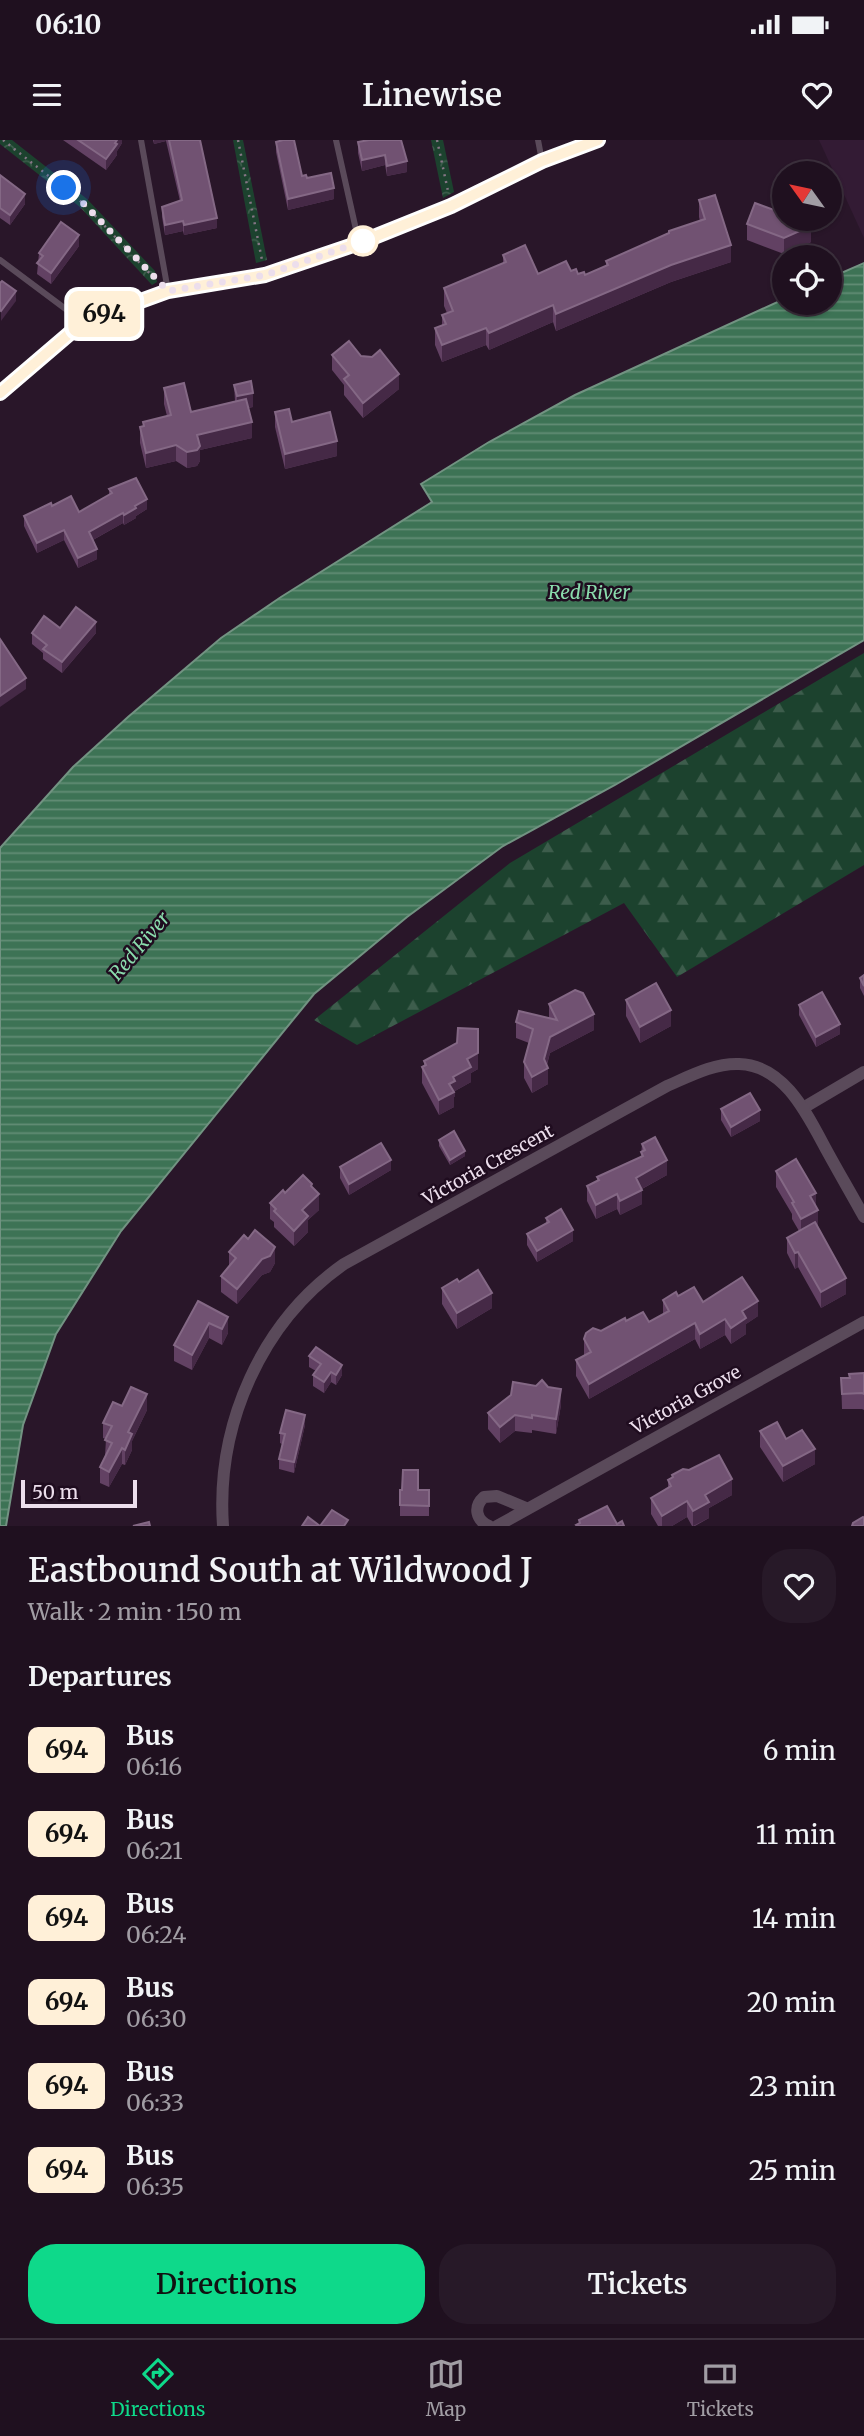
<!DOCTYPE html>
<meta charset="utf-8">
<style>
:root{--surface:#1f101f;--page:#271928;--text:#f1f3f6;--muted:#a19da4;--line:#3c303d;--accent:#0ed98a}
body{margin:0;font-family:Merriweather,serif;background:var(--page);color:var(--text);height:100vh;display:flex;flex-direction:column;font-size:26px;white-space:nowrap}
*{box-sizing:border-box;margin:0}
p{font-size:23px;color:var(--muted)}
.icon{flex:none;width:38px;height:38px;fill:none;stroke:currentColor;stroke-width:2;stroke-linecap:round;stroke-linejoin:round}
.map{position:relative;height:1386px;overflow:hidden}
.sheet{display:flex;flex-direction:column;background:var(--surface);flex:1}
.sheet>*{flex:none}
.badge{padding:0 14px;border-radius:10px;font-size:24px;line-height:46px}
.needle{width:46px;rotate:303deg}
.controls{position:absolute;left:772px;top:21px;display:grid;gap:14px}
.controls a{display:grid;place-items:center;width:70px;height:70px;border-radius:50%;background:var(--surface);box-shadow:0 2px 5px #0004,0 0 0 2px var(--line);font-size:35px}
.scale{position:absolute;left:21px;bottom:18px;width:116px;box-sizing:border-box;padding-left:7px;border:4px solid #ecdeec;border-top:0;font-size:19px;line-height:24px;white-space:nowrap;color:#ecdeec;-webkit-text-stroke:5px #1f0c1f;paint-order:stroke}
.you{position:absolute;width:35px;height:35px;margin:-18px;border:5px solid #fff;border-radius:50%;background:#1a73e8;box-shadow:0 0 0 10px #1a73e833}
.map>.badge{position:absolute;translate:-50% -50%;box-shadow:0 0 0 4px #fff}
h2{padding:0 28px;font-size:26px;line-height:63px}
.round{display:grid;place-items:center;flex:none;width:74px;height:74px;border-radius:28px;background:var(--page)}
.summary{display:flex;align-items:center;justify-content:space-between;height:119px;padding:0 28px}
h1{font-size:33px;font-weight:600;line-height:52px}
.action{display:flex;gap:14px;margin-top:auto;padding:14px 28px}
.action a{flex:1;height:80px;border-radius:28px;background:var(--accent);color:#111;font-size:28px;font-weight:600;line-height:80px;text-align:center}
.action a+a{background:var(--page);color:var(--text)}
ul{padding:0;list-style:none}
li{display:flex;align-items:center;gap:21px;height:84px;padding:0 28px}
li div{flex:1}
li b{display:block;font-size:26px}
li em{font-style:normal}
li .badge{min-width:77px;font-weight:700;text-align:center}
.status{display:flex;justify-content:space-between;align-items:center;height:49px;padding:0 35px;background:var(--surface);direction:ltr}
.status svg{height:19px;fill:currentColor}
header{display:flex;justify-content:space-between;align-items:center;height:91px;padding:0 28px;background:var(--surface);font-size:32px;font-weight:600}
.dock{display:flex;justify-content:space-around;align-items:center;height:98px;border-top:2px solid var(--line);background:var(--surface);font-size:19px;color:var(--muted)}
.dock a{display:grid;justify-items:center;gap:4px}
.dock .active{color:var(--accent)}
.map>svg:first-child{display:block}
.built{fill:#331b34}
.forest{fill:url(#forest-firs)}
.park{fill:url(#park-crowns)}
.water{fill:url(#water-rules);stroke:#729382;stroke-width:2}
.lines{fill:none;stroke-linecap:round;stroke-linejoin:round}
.path{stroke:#867686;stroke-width:2.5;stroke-dasharray:2 5;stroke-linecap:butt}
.lane{stroke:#5a4a5a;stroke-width:6}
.street{stroke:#5a4a5a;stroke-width:12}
.wall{fill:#624163}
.shaded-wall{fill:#452946}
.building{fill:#715272;stroke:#846885;stroke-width:2}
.line-casing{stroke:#fff;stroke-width:16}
.line{stroke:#fff0d8;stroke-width:10}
.walk{stroke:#ecdeec;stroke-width:7;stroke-dasharray:0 12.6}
.stop-dot{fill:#fff;stroke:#fff0d8;stroke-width:3.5}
.labels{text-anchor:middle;stroke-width:5;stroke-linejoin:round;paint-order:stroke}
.street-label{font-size:18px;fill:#ecdeec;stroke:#1f0c1f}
.water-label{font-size:19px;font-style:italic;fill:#8adcad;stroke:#1f0c1f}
</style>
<div class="status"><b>06:10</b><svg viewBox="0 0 49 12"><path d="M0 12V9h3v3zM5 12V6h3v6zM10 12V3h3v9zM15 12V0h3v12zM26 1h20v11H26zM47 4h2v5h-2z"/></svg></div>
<header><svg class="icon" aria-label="menu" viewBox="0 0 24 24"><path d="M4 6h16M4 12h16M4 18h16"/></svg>Linewise<svg class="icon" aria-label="heart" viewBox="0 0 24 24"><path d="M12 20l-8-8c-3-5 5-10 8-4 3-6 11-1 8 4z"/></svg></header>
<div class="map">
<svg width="864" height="1386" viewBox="0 0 864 1386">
<defs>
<pattern id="forest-firs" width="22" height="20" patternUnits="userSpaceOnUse" patternTransform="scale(1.75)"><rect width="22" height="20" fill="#1c422e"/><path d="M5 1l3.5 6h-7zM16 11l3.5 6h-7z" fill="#3d5d4c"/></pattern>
<pattern id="park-crowns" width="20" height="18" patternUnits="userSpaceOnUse" patternTransform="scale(1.75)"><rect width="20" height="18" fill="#1c422e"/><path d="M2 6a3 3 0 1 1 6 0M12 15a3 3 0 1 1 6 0" fill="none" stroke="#3d5d4c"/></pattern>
<pattern id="water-rules" width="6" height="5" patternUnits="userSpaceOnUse" patternTransform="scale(1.75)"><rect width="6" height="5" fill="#3d7355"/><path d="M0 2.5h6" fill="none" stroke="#638d76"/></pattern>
</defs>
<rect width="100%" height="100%" fill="#291629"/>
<polygon class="built" points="819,0 864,0 864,98"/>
<polygon class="forest" points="864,513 864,725 677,837 624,763 357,905 314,880 510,723"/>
<g class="park">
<polygon points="0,0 12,0 87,59 155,131 157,142 152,145 80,67 0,4"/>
<polygon points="233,0 243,0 267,120 256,123"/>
<polygon points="431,0 443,0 454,52 443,58"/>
</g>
<polygon class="water" points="864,123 864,500 615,645 503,706 407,777 314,854 121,1091 56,1194 23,1285 6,1386 0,1386 0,708 73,627 128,577 221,498 281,457 432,362 421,344 489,302 575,255 784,159 784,163 830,163 830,138"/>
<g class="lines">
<g class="path">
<polyline points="3,0 84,64 155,139"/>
<polyline points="238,0 262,120"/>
<polyline points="437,0 448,51"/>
</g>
<g class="lane">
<polyline points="141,0 168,151"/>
<polyline points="336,0 359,103"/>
<polyline points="538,0 542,21"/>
<polyline points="0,120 83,182"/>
</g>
<g class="street">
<polyline points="0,253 83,182 168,151 265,135 359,103 451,66 542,21 598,0"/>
<polyline points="803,968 864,932"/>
<path d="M223,1386C216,1285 261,1182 344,1124L667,946C690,936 714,923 739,924C785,925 808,976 827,1011C839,1033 852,1055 864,1077"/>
<path d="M489,1386C476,1380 473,1367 484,1357L497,1356L526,1368"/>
<polyline points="497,1386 864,1182"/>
</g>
</g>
<g class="wall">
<polygon points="63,0 122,0 122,3 117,11 117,15 106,30"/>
<polygon points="153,0 200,0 217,88 184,95 183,91 165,95 162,77 162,67 180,61 166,1 154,4"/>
<polygon points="370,0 407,32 387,36 385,25 362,31 358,13 358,2"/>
<polygon points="276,2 302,36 334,59 288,70 276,12"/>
<polygon points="0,35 25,64 10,85 0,78"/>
<polygon points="699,60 731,122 671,142 556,191 553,182 489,210 486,205 442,222 435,205 435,188 442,185 442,175 447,173 444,166 444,148 503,123 503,115 538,134 571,131 578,134 585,135 606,126 606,121 669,93 669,91 700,81 699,77"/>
<polygon points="747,84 811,102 784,114 747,100"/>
<polygon points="79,106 51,144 37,134 39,113"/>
<polygon points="332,215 361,216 399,249 363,278 344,255 344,245 332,230"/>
<polygon points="234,245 253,267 248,268 252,298 200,310 200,321 197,326 187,328 176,321 146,328 140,303 140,287 143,286 143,282 167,276 164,264 164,248 191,272 235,261"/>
<polygon points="275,272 292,282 337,316 285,329 275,287"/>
<polygon points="109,349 147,369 136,376 136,378 124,385 123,383 93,400 97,419 78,428 64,400 37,413 24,386 24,376 52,366 79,372 109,355"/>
<polygon points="60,488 96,493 62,533 43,519 43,513 32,504 32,493"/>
<polygon points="864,835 864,856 860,848 860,838"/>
<polygon points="626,860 671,886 640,903 626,876"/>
<polygon points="549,864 594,890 550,913 547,925 548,944 532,953 524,938 524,922 529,903 516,898 516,882 549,878"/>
<polygon points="799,865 840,894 816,907 799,875"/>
<polygon points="424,921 478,929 471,933 471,942 455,951 455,956 454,957 454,967 439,975 422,943 422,927 424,926"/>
<polygon points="721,969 760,981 731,997 721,980"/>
<polygon points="439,1000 465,1016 450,1025 439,1006"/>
<polygon points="642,1004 667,1035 642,1049 642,1064 620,1075 617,1069 596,1079 587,1061 587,1046 597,1041 597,1037 641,1017"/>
<polygon points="340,1027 391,1030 349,1055 340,1038"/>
<polygon points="776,1031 816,1066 818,1085 817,1086 846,1154 821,1168 798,1127 795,1129 787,1113 787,1098 799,1091 792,1079 792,1074 776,1047"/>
<polygon points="312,1047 319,1070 308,1080 308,1092 294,1106 274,1087 274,1082 270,1079 270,1063 285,1053"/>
<polygon points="546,1078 573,1101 537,1122 527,1105 527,1094 546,1084"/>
<polygon points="229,1112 275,1123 270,1132 262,1135 237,1164 221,1152 221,1136 229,1127"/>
<polygon points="459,1142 492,1168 457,1189 442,1164 442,1148"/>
<polygon points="678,1156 758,1176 746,1184 746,1194 731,1204 725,1195 700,1209 695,1199 589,1259 576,1236 576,1220 584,1215 584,1199 601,1191 626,1181 649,1182 663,1174 663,1160"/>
<polygon points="198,1161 228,1193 222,1205 209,1198 192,1230 174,1221 174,1205"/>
<polygon points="309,1216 342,1235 336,1245 331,1242 324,1253 313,1246 313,1235 316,1231 309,1227"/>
<polygon points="864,1233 864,1270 862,1269 842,1269 841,1238 850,1238"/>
<polygon points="561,1265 556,1294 532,1290 532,1293 515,1291 500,1303 488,1289 488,1273"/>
<polygon points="122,1266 147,1270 132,1301 132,1310 125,1325 122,1324 109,1347 100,1343 100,1327 105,1316 106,1299 103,1298 103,1283"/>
<polygon points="305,1285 294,1333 279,1329 279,1319 282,1304 280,1303 280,1293"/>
<polygon points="760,1291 786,1299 815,1324 783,1342 760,1307"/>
<polygon points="672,1335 732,1355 709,1368 709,1378 695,1386 692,1386 687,1377 672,1386 658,1386 651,1374 651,1358 668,1348 668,1340 672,1338"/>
<rect x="400" y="1350" width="29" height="26"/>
</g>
<g class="shaded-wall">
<polygon points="117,0 122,0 122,3 117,11 117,15 106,30 106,19"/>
<polygon points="154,0 166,0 166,1 154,4"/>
<polygon points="385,15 385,25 362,31 362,20"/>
<polygon points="407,21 407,32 387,36 387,26"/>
<polygon points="334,48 334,59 288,70 288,59"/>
<polygon points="25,54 25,64 10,85 10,75"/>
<polygon points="217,78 217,88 184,95 184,85"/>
<polygon points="183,81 183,91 165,95 165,85"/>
<polygon points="811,86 811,102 784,114 784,98"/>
<polygon points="79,95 79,106 51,144 51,133"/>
<polygon points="731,105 731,122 671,142 556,191 556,174 671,125"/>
<polygon points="16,151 16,161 1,181 1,171"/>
<polygon points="553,165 553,182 489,210 489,193"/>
<polygon points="486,188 486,205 442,222 442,205"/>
<polygon points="399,234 399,249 363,278 363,263"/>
<polygon points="253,253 253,267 237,270 237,256"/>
<polygon points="252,282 252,298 200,310 200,321 197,326 187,328 187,312 197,295"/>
<polygon points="337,301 337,316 285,329 285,314"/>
<polygon points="176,305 176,321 146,328 146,313"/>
<polygon points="147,359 147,369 136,376 136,378 124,385 124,375 135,366"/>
<polygon points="123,373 123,383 89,402 89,392"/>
<polygon points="64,390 64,400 37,413 37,403"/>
<polygon points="97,409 97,419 78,428 78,418"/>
<polygon points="96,482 96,493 62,533 62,522"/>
<polygon points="26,538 26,549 0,567 0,556"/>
<polygon points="671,870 671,886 640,903 640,887"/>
<polygon points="594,874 594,890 550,913 545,930 548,928 548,944 532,953 532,937 544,919 550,897"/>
<polygon points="840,884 840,894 816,907 816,897"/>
<polygon points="478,889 478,929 471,933 471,942 455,951 455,956 454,957 454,967 439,975 439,960 453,937 467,919"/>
<polygon points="760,970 760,981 731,997 731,987"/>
<polygon points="465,1011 465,1016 450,1025 450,1020"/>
<polygon points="391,1020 391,1030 349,1055 349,1044"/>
<polygon points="667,1020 667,1035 636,1052 636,1038"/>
<polygon points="642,1050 642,1064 620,1075 620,1061"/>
<polygon points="816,1053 816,1069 810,1056"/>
<polygon points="319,1054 319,1070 308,1080 308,1092 294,1106 294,1091 302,1070"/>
<polygon points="617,1054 617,1069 596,1079 596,1065"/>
<polygon points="818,1070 818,1085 801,1095 801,1079"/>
<polygon points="573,1090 573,1101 537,1122 537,1111"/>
<polygon points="275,1107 275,1123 270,1132 262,1135 237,1164 237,1149 262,1119"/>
<polygon points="798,1112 798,1127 795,1129 795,1113"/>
<polygon points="846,1138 846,1154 821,1168 821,1152"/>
<polygon points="492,1153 492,1168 457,1189 457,1173"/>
<polygon points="758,1161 758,1176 746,1184 746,1194 731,1204 731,1188 742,1171"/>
<polygon points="228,1177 228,1193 222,1205 222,1189"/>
<polygon points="725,1179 725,1195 700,1209 700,1194"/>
<polygon points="209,1183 209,1198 192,1230 192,1215"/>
<polygon points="695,1183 695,1199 589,1259 589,1244"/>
<polygon points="342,1225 342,1235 336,1245 336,1235"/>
<polygon points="331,1232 331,1242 324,1253 324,1242"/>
<polygon points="561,1249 561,1265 556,1294 556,1279"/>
<polygon points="147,1254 147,1270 132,1301 132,1310 125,1325 125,1310 128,1292"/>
<polygon points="305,1275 305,1285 294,1333 294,1322"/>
<polygon points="515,1275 515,1291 500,1303 500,1287"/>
<polygon points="122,1308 122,1324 109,1347 109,1332"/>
<polygon points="815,1309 815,1324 783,1342 783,1326"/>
<polygon points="732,1339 732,1355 709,1368 709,1378 693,1386 693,1371 705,1355"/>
<polygon points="687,1361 687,1377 672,1386 662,1386 662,1376"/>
</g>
<g class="building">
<polygon points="78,0 117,0 115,3 117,4 106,19"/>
<polygon points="169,0 200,0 217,78 184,85 183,81 165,85 162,67 182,60"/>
<polygon points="283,0 294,0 302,36 306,35 307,38 331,33 334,48 288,59 276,2"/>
<polygon points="369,0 401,0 407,21 387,26 385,15 362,20 358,2"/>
<polygon points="0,35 25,54 10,75 0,68"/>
<polygon points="715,55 731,105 671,125 556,174 553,165 489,193 486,188 442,205 435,188 446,184 442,175 453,171 444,148 506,122 503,115 525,105 538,134 566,121 571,131 576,129 578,134 584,132 585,135 608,125 606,121 669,93 669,91 705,79 699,60"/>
<polygon points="755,63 782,73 784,72 784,79 808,79 811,86 784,98 747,84"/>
<polygon points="61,82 79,95 51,133 37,123 43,116 39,113"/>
<polygon points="2,141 16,151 1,171 0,170 0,143"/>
<polygon points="349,201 361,216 372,217 380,210 399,234 363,263 344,239 349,235 332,215"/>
<polygon points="251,241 253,253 237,256 234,245"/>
<polygon points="184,243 191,272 246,259 252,282 197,295 200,306 197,310 187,312 176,305 146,313 140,287 144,286 143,282 171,275 164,248"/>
<polygon points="289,269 292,282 330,272 337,301 285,314 275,272"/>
<polygon points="136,338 147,359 135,366 136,368 124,375 123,373 89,392 97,409 78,418 64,390 37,403 24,376 51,363 52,366 71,356 79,372 112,353 109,349"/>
<polygon points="76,467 96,482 62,522 43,509 47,505 32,493 44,476 60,488"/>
<polygon points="0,499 26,538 0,556"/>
<polygon points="864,835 864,846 860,838"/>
<polygon points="656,843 671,870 640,887 626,860"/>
<polygon points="575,850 583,853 594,874 550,897 544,919 548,928 532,937 524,922 533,889 516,882 519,871 557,880 549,864"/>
<polygon points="822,852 840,884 816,897 799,865"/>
<polygon points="458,888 478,889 478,913 467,919 471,927 453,937 455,941 449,944 454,952 439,960 422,927 426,925 424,921 457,903"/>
<polygon points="750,953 760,970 731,987 721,969"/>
<polygon points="454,991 465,1011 450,1020 439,1000"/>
<polygon points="655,997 667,1020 636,1038 642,1050 620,1061 617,1054 596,1065 587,1046 599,1040 597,1037 643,1016 641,1012 645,1010 642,1004"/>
<polygon points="381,1003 391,1020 349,1044 340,1027"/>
<polygon points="796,1019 816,1053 810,1056 818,1070 801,1079 792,1063 794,1062 776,1031"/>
<polygon points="303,1035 312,1044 311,1046 319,1054 302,1070 308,1076 294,1091 274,1071 276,1069 270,1063 283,1050 285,1053"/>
<polygon points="561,1069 573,1090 537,1111 527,1094 549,1082 546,1078"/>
<polygon points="815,1082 846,1138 821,1152 798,1112 795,1113 787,1098"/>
<polygon points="255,1090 275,1107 270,1116 262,1119 237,1149 221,1136 236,1118 229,1112 244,1095 248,1099"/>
<polygon points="478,1130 492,1153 457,1173 442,1148 457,1139 459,1142"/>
<polygon points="742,1137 758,1161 742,1171 746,1178 731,1188 725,1179 700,1194 695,1183 589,1244 576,1220 591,1212 584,1199 586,1193 593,1188 601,1191 625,1178 626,1181 643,1172 649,1182 669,1171 663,1160 676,1152 678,1156 694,1147 703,1162"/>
<polygon points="198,1161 228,1177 222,1189 209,1183 192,1215 174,1205"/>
<polygon points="316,1207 342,1225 336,1235 331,1232 324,1242 313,1235 321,1224 309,1216"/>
<polygon points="864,1233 864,1254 862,1253 842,1254 841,1238 850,1238 849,1234"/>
<polygon points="542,1240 548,1247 561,1249 556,1279 532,1275 532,1278 515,1275 500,1287 488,1273 511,1255 513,1242 536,1246"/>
<polygon points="131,1247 147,1254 128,1292 132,1294 125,1310 122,1308 109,1332 100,1327 112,1303 105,1300 112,1286 103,1283 113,1262 122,1266"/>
<polygon points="286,1270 305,1275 294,1322 279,1319 285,1294 280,1293"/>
<polygon points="777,1282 786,1299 802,1290 815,1309 783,1326 760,1291"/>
<polygon points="719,1315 732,1339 705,1355 709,1362 693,1371 687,1361 662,1376 651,1358 671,1346 668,1340 673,1337 672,1335 683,1329 689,1330"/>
<polygon points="403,1330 418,1330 418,1350 429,1350 429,1366 400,1365 400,1350 402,1350"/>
<polygon points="607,1366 617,1384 622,1381 624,1386 577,1386 576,1385 580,1383 579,1380"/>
<polygon points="332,1370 348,1380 344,1386 302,1386 308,1377 320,1386"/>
<polygon points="863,1377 864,1378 864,1386 852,1386 853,1383"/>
<polygon points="149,1382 150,1386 133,1386"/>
</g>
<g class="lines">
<g class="line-casing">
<polyline id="line" points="0,253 83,182 168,151 265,135 359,103 451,66 542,21 598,0"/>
</g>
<use href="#line" class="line"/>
<polyline class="walk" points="64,48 84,64 168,151 265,135 363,101"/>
</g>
<circle class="stop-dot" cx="363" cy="101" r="14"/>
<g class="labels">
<g class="street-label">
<text transform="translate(488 1025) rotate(-29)" y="6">Victoria Crescent</text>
<text transform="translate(686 1260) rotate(-29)" y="6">Victoria Grove</text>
</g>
<g class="water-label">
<text x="589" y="459">Red River</text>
<text transform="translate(139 806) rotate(-50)" y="7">Red River</text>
</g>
</g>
</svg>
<div class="controls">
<a><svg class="needle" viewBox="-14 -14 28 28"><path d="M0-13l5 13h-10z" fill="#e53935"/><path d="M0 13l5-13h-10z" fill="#a19da4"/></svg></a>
<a><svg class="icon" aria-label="locate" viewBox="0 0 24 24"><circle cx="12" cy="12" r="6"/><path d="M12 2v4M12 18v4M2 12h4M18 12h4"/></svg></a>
</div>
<div class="scale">50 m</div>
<div class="you" style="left:64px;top:48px"></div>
<b class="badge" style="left:104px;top:174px;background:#fff0d8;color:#111">694</b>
</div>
<section class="sheet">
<div class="summary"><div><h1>Eastbound South at Wildwood J</h1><p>Walk · 2 min · 150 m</p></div><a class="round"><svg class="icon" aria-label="heart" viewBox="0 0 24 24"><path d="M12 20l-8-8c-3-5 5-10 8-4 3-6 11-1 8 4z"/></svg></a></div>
<h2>Departures</h2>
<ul>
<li><span class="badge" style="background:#fff0d8;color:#111">694</span><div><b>Bus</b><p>06:16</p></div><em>6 min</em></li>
<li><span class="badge" style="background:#fff0d8;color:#111">694</span><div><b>Bus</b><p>06:21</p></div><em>11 min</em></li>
<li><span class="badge" style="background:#fff0d8;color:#111">694</span><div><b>Bus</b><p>06:24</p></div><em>14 min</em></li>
<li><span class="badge" style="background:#fff0d8;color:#111">694</span><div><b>Bus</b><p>06:30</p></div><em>20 min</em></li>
<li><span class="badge" style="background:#fff0d8;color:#111">694</span><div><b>Bus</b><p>06:33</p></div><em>23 min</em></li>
<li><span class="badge" style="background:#fff0d8;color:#111">694</span><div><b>Bus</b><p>06:35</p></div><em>25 min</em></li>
</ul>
<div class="action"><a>Directions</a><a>Tickets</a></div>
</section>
<nav class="dock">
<a class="active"><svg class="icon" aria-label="directions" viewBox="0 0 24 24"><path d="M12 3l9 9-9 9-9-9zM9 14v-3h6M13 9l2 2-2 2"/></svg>Directions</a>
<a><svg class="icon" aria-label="map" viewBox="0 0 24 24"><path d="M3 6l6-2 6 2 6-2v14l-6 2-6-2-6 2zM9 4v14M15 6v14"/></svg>Map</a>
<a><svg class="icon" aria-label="tickets" viewBox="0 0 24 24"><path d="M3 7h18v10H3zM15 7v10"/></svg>Tickets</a>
</nav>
